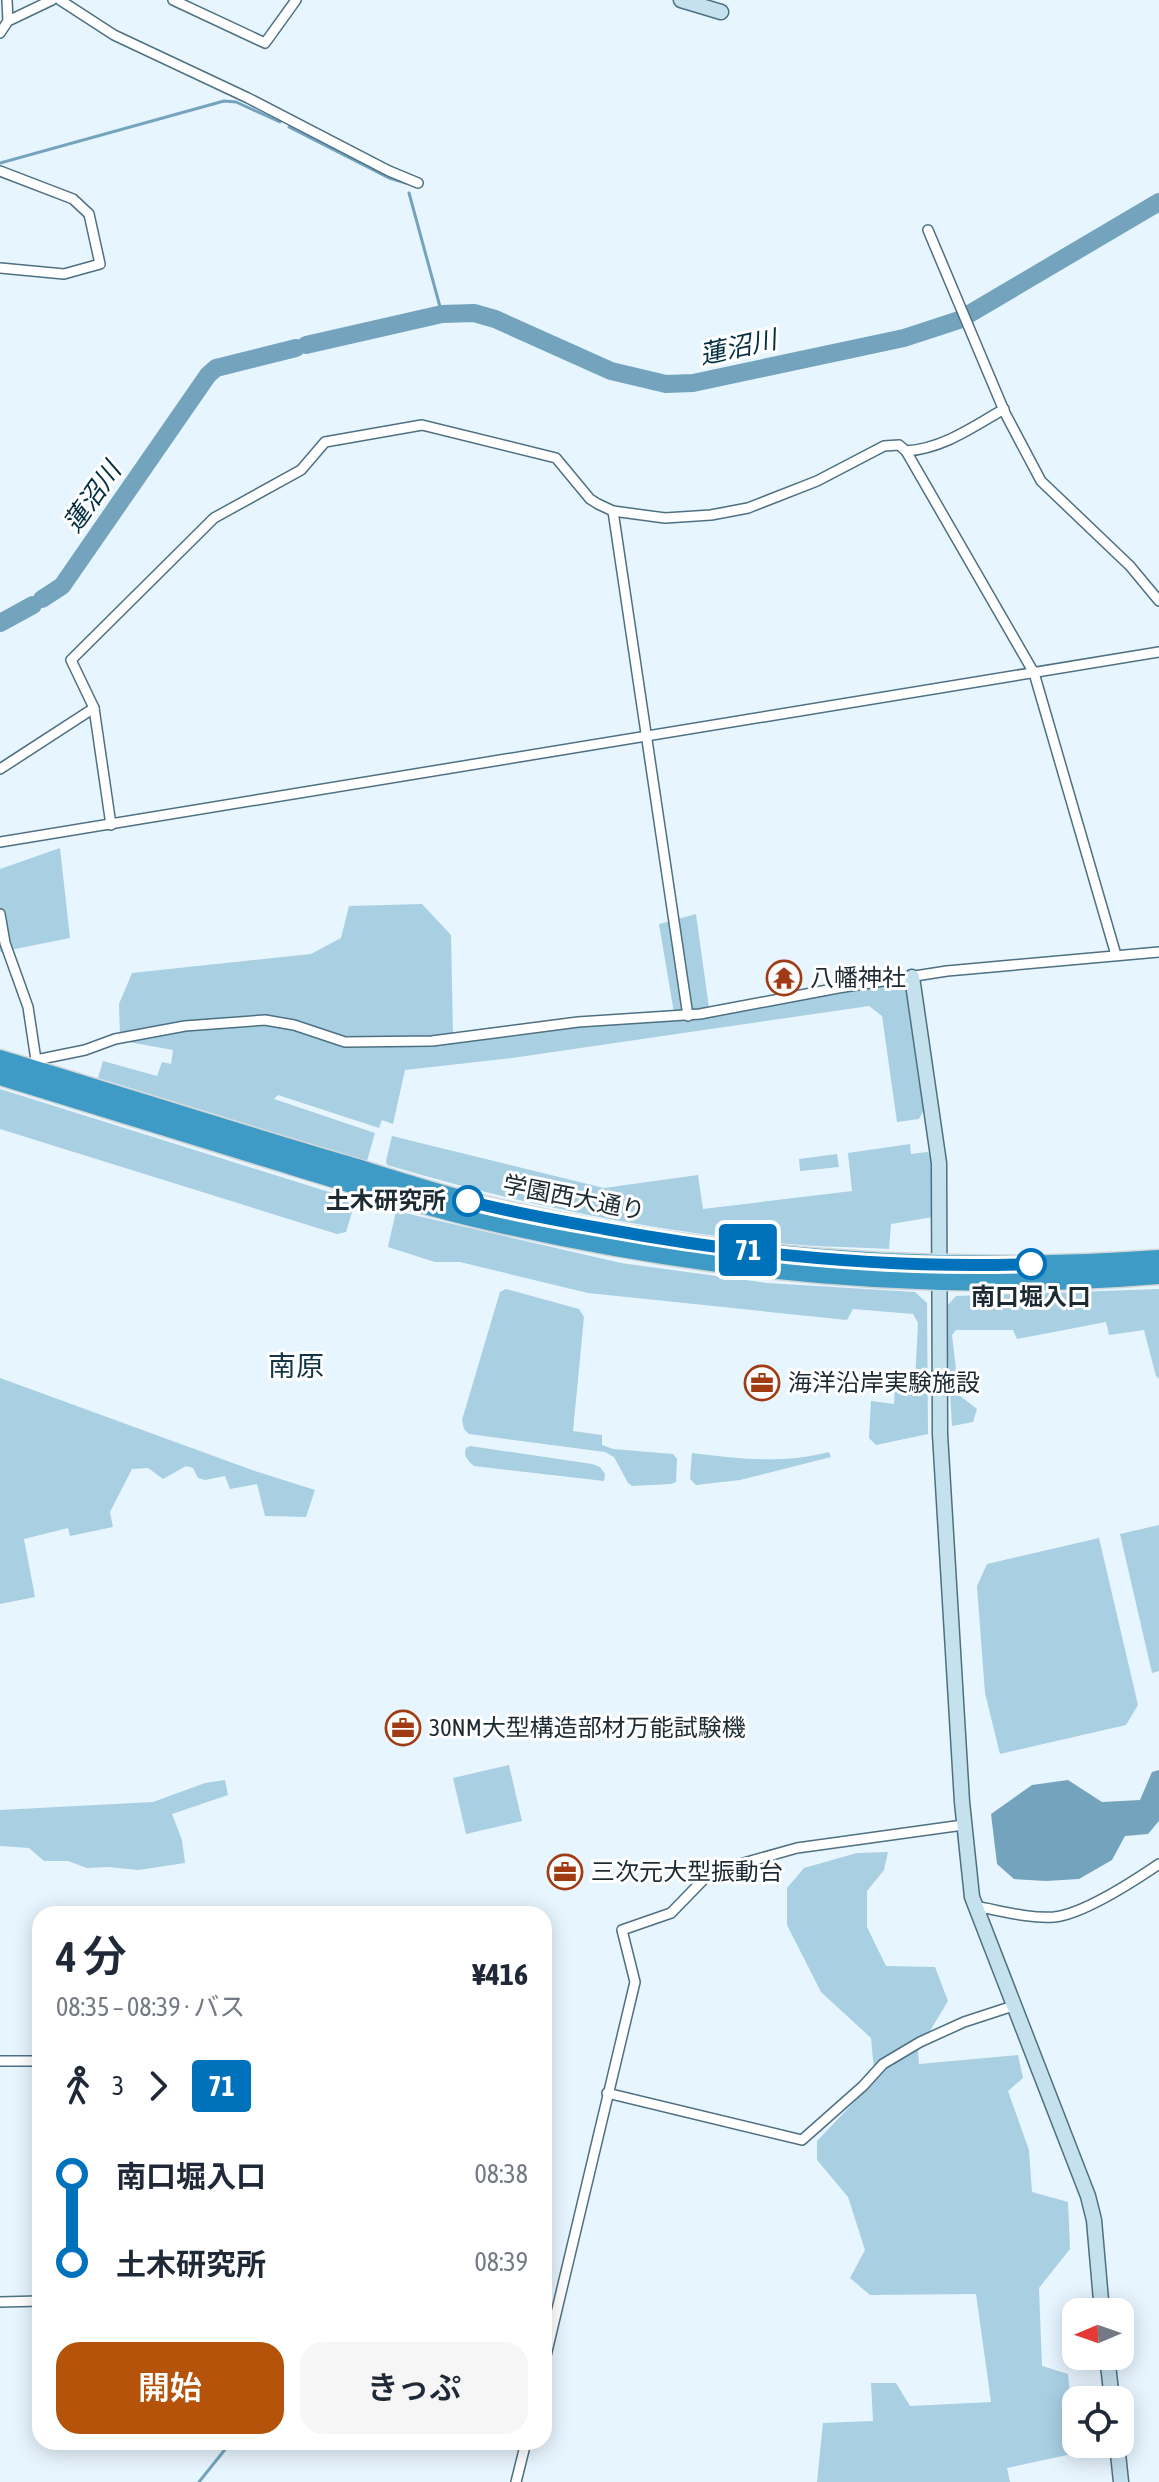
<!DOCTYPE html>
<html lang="ja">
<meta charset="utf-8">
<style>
:root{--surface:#fff;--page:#f6f6f7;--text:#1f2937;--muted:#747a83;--accent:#b45309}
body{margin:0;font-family:"Asap Condensed","Noto Sans JP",sans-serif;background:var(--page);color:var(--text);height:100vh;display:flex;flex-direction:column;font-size:30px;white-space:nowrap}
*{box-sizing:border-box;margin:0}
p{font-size:26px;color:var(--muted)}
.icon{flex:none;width:44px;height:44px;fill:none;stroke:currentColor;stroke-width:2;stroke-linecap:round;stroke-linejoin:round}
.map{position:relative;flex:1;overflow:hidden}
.sheet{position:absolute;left:32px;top:1906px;width:520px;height:544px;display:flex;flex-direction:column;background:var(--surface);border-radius:24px;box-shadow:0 4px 20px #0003}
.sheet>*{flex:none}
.badge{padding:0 16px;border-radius:6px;font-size:28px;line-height:52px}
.needle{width:52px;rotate:268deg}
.buttons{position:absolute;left:1062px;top:2298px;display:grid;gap:16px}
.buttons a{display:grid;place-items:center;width:72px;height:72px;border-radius:16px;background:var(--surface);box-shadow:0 4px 20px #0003;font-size:40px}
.map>.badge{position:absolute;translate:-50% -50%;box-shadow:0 0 0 4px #fff}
.legs{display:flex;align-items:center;gap:12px;height:88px;padding:0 24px;font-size:26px}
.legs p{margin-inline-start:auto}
.overview{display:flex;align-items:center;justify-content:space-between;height:136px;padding:0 24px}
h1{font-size:44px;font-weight:600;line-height:60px}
.cta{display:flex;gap:16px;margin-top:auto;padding:16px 24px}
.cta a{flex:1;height:92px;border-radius:24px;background:var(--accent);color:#fff;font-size:32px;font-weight:600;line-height:92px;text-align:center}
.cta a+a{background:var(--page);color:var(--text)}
ul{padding:0 24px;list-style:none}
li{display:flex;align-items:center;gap:28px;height:88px;font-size:30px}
li i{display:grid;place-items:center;width:12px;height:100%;margin:0 10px;background:currentColor}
li i::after{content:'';width:20px;height:20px;margin:-10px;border:6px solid;border-radius:50%;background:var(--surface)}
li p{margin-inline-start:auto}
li:first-child i{background:linear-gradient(#0000 50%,currentColor 0)}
li:last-child i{background:linear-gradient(currentColor 50%,#0000 0)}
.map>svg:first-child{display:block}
.green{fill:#a9cfe3}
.water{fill:#74a4bd}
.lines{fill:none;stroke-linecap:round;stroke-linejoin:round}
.stream{stroke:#74a4bd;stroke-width:3}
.river{stroke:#74a4bd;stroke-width:18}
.street-casing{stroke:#4d7082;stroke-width:12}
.secondary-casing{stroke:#4d7082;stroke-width:17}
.highway-casing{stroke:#d2d5d6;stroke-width:21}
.street{stroke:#fff;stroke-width:9}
.secondary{stroke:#c5e1ee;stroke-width:14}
.highway{stroke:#3e9bc5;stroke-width:18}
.line-1-casing{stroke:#fff;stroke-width:18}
.line-1{stroke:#0072bc;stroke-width:12}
.stop-1-dot{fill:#fff;stroke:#0072bc;stroke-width:4}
.labels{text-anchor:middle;stroke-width:6;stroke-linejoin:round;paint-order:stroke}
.poi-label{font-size:24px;fill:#1c2b33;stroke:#fff;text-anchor:start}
.street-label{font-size:24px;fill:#1c2b33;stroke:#fff}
.stop-label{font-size:24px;font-weight:bold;fill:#1c2b33;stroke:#fff;text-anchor:end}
.water-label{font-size:26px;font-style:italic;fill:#022f41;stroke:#fff}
.quarter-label{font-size:28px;fill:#143646;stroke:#fff}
</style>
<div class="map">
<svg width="1159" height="2482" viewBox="0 0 1159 2482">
<rect width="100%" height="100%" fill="#e7f5fe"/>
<g class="green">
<polygon points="60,848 70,938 0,952 0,869"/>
<polygon points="422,904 451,935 453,1035 675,1019 659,924 696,914 710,1015 905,983 924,1110 919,1119 897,1122 882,1016 869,1006 512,1058 405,1070 393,1124 382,1120 379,1128 278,1095 274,1099 375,1133 367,1161 98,1078 103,1061 157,1076 162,1062 171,1064 173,1050 123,1041 120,1037 119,1004 132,973 311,954 341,938 349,906"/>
<polygon points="0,1089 345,1197 353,1209 346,1232 337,1234 0,1129"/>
<path d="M392,1136L604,1188L698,1175L703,1209L852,1191L848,1153L910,1144L911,1154L928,1152L931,1158L933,1217L891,1224L889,1249C852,1247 815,1247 778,1243C647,1230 514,1203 387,1165L386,1161Z"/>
<polygon points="837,1154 839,1167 800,1171 799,1159"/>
<polygon points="396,1211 621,1263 767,1283 915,1292 927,1303 928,1434 876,1445 869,1438 871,1401 894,1404 895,1381 915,1381 918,1323 913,1314 853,1309 847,1320 588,1293 460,1262 435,1262 388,1247"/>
<polygon points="506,1289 579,1309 584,1317 573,1431 602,1435 602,1445 613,1449 673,1454 677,1459 676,1482 671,1484 632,1486 628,1483 614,1457 605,1452 469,1434 464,1429 462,1420 500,1292"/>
<polygon points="1159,1289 1159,1379 1156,1376 1144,1330 1109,1335 1106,1322 1017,1339 1013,1330 956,1330 952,1335 959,1395 977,1409 973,1422 952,1426 945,1308 956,1296"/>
<polygon points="0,1378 252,1470 315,1490 306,1517 265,1516 257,1484 230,1489 225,1476 205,1480 198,1478 193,1468 186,1466 163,1479 148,1468 132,1469 110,1512 113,1527 70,1536 68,1528 24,1539 35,1597 0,1604"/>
<path d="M470,1446L592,1464L600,1467L605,1474L604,1481L474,1466C468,1461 463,1456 466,1448Z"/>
<path d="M829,1452L831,1457L740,1480L696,1485L690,1479L692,1453C741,1459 781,1464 829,1452Z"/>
<polygon points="1159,1525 1159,1671 1152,1673 1120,1534"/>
<polygon points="1099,1538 1138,1705 1126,1725 1000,1754 985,1693 977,1586 987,1564"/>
<polygon points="509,1765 522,1821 466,1834 453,1778"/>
<polygon points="225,1780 228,1795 172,1814 182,1840 185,1863 138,1870 109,1867 87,1868 68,1861 44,1861 29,1848 0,1846 0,1810 153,1802 205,1783"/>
<polygon points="888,1852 884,1870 867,1891 867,1927 886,1966 935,1967 948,2001 918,2051 919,2064 1018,2055 1023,2078 1008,2091 1029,2150 1032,2192 1068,2202 1070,2249 1039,2288 1042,2366 1068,2374 1075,2448 1072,2454 1007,2468 1010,2482 817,2482 823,2423 873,2421 871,2383 896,2383 910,2406 991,2402 976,2294 870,2295 850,2278 865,2250 848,2197 817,2160 817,2141 875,2080 871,2038 821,1992 787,1925 787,1888 804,1868 857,1853"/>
</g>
<polygon class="water" points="1159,1770 1159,1821 1148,1834 1125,1836 1112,1860 1079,1879 1046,1881 1014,1879 997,1864 991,1814 1032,1785 1068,1780 1102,1802 1140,1800 1152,1772"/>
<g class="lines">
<g class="stream">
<polyline points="289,127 389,178 406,183"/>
<polyline points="0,163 224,101 236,102 280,122"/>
<polyline points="409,193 442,314"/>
<polyline points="199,2482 231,2442"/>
</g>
<g class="river">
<polyline points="306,345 442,314 474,313 495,319 611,371 666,384 693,383 904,338 959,320 1159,202"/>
<polyline points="42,599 62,586 208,375 216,368 296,348"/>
<polyline points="0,623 33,605"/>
</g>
<g class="street-casing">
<g id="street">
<polyline points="7,0 8,21"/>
<polyline points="60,0 114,35 248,98 389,171 418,183"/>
<polyline points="173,0 265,43 296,0"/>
<polyline points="0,33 8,21 52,0"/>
<polyline points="0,171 73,199 89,214 100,264 64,274 0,268"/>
<polyline points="928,230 1005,413 1041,481 1130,566 1159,601"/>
<polyline points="906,451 1034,673 1116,955"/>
<polyline points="613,511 688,1016"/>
<polyline points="0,769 94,708"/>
<path d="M111,825L94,708L71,660L214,518L301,470L325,442L422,425L556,458L590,499L598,504L613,511L665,518L711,515L748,508L817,481L884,446L899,445L906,451C942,449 973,427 1004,409"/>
<polyline points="0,842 1159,652"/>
<polyline points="0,914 5,943 28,1007 36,1060"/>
<polyline points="33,1069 36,1060 85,1050 115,1039 185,1026 265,1020 294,1025 345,1042 432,1041 578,1022 700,1014 838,988 947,971 1159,952"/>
<path d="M974,1906C999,1910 1028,1919 1054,1917C1084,1914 1134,1881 1159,1864"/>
<polyline points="0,2061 40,2061"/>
<polyline points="607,2093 802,2140 863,2086 883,2064 920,2042 964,2022 1013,2006"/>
<polyline points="0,2302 40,2301"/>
<polyline points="544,2364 635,1982 622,1930 671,1913 705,1878 733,1866 797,1848 963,1825"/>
<polyline points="516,2482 526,2442"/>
</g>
</g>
<g class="secondary-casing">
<g id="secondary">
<polyline points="681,0 721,12"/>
<polyline points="912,977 939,1163 940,1434 962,1802 972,1897 1088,2196 1094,2220 1102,2312"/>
<polyline points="1107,2356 1112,2400"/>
<polyline points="1117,2444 1121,2482"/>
</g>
</g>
<g class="highway-casing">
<g id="highway">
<path d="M0,1059C116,1094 231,1131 347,1165C389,1178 432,1192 475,1203C698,1257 930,1275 1159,1259"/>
<path d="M0,1076C88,1104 177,1131 266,1158C335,1179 404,1201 475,1218C698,1271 930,1294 1159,1275"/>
</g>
</g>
<use href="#street" class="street"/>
<use href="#secondary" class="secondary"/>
<use href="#highway" class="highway"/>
</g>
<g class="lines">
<g class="line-1-casing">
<path id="line-1" d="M468,1201C513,1213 560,1221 605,1229C746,1255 889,1269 1031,1264"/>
</g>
<use href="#line-1" class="line-1"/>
</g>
<defs>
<g id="temple-ring" transform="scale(1.8)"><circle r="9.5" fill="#fff" stroke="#a13b13" stroke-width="1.5"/><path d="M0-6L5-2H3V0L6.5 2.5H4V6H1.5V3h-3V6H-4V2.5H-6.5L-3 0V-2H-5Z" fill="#a13b13"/></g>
<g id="office-ring" transform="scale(1.8)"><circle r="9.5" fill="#fff" stroke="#a13b13" stroke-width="1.5"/><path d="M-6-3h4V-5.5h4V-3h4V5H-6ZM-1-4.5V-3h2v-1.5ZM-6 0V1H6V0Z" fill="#a13b13"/></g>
</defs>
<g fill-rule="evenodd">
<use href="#temple-ring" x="784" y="978"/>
<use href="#office-ring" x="762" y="1383"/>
<use href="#office-ring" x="403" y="1728"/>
<use href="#office-ring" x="565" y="1872"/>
</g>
<g class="stop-1-dot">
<circle cx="468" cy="1201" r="14"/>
<circle cx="1031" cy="1264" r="14"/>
</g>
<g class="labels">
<g class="poi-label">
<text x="810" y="986">八幡神社</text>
<text x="788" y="1391">海洋沿岸実験施設</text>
<text x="429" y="1736">30NM大型構造部材万能試験機</text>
<text x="591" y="1880">三次元大型振動台</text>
</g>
<g class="street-label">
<text transform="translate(574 1198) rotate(11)" y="8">学園西大通り</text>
</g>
<g class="stop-label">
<text x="446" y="1209">土木研究所</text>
<text x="1031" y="1305" text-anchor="middle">南口堀入口</text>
</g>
<g class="water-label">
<text transform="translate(738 347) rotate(-12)" y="9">蓮沼川</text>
<text transform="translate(92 497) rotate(-55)" y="9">蓮沼川</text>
</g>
<g class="quarter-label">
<text x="296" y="1376">南原</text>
</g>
</g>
</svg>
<div class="buttons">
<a><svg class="needle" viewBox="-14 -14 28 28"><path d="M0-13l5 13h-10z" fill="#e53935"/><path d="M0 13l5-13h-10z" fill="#747a83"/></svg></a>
<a><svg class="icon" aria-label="locate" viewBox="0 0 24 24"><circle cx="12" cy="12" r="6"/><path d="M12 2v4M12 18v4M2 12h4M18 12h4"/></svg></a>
</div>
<b class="badge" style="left:748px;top:1250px;background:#0072bc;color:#fff">71</b>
<section class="sheet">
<div class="overview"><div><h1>4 分</h1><p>08:35 – 08:39 · バス</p></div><b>¥416</b></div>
<div class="legs"><svg class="icon" aria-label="walk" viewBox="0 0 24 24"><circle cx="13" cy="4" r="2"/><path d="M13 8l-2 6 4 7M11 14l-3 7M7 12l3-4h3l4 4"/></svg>3<svg class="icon" aria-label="forward" viewBox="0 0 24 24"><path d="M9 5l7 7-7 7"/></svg><b class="badge" style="background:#0072bc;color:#fff">71</b></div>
<ul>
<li><i style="color:#0072bc"></i><b>南口堀入口</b><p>08:38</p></li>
<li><i style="color:#0072bc"></i><b>土木研究所</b><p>08:39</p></li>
</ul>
<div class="cta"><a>開始</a><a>きっぷ</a></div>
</section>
</div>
